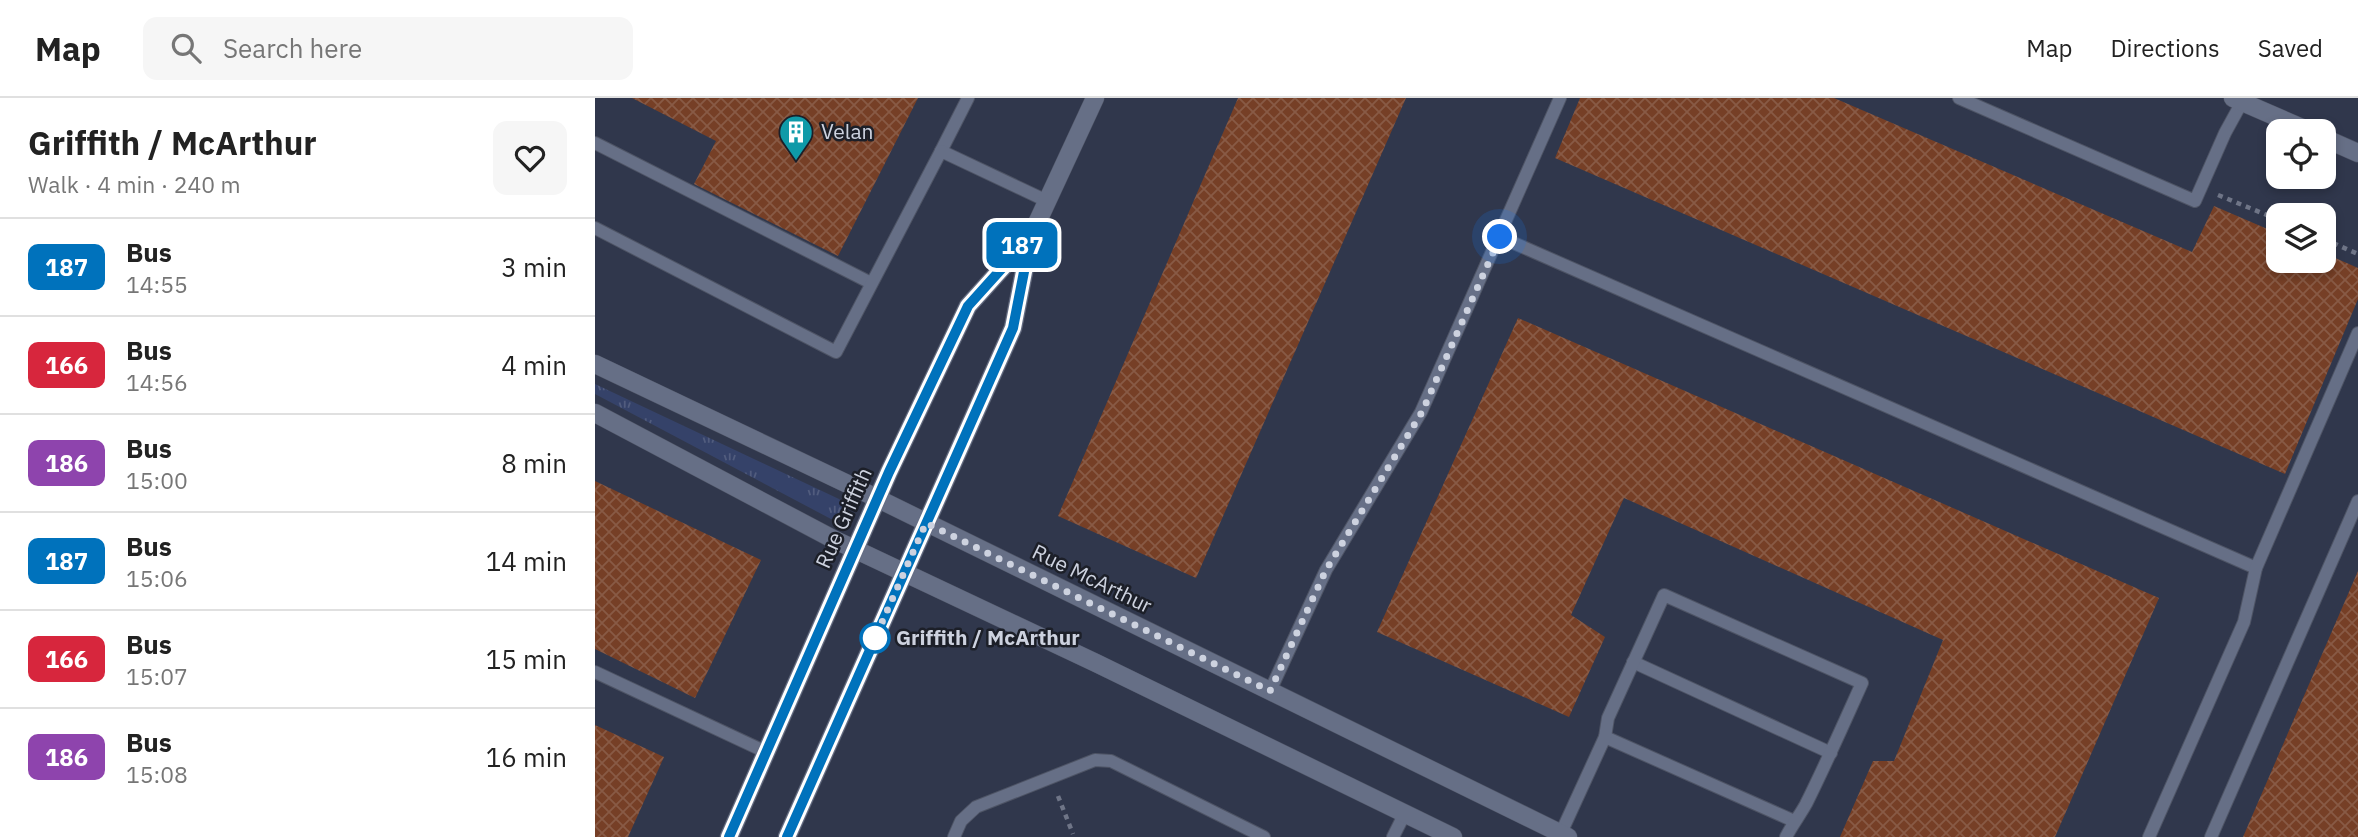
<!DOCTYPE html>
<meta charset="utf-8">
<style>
:root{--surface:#fff;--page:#f6f6f6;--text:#222;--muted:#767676;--line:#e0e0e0}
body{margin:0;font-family:"IBM Plex Sans",sans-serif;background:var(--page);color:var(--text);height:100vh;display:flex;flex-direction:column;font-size:26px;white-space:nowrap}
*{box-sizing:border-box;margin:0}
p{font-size:23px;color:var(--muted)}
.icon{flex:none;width:38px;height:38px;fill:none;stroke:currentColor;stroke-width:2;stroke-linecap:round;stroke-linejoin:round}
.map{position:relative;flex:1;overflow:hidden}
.drawer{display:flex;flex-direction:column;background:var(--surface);width:595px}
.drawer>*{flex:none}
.badge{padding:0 14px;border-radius:10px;font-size:24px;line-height:46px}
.controls{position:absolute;left:1671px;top:21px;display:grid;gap:14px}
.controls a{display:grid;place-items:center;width:70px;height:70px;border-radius:14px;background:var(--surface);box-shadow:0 4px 10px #0003;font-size:35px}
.you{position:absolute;width:35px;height:35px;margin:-18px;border:5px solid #fff;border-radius:50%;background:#1a73e8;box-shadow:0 0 0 10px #1a73e833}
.map>.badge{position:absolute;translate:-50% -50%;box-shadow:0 0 0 4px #fff}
.round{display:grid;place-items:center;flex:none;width:74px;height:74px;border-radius:14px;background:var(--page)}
.head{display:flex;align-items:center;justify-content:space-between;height:119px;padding:0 28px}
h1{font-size:33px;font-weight:700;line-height:52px}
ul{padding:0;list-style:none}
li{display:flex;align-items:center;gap:21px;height:98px;padding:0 28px;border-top:2px solid var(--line)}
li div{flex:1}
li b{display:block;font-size:26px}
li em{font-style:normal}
li .badge{min-width:77px;font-weight:700;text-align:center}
header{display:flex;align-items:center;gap:42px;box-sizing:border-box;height:98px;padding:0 35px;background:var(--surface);border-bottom:2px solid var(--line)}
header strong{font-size:33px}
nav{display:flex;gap:38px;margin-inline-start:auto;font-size:24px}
.search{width:490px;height:63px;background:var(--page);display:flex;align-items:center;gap:18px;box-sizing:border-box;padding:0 24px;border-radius:14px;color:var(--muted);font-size:26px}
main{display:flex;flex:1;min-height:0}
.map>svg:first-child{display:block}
.grass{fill:url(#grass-tufts)}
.building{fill:url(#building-cross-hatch)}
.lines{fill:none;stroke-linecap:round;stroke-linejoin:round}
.lane-casing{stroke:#4e5465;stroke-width:14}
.street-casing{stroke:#4e5465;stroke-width:19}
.secondary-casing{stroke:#4e5465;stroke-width:19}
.path{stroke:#6f7587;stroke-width:4.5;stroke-dasharray:5 5;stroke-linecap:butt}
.lane{stroke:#666f86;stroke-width:12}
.street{stroke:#666f86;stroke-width:18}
.secondary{stroke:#666f86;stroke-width:18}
.line-casing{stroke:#fff;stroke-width:16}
.line{stroke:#0072bc;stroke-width:10}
.walk{stroke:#cdd2df;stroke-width:7;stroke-dasharray:0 12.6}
.stop-dot{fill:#fff;stroke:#0072bc;stroke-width:3.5}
.labels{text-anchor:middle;stroke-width:5;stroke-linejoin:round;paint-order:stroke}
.poi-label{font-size:21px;fill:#cdd2df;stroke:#1c1f28;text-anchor:start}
.street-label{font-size:21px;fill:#cdd2df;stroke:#1c1f28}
.stop-label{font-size:21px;font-weight:bold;fill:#cdd2df;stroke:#1c1f28;text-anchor:start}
</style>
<header>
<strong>Map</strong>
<div class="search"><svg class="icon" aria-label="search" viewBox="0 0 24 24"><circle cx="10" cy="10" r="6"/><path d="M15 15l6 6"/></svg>Search here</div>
<nav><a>Map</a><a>Directions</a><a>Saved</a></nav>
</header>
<main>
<section class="drawer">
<div class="head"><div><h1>Griffith / McArthur</h1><p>Walk · 4 min · 240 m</p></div><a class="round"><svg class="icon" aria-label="heart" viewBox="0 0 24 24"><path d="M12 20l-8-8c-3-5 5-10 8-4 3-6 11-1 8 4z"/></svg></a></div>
<ul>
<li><span class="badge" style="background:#0072bc;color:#fff">187</span><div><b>Bus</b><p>14:55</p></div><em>3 min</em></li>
<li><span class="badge" style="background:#d7263d;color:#fff">166</span><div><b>Bus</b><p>14:56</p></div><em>4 min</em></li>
<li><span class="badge" style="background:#8e44ad;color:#fff">186</span><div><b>Bus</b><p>15:00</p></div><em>8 min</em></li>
<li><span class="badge" style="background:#0072bc;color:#fff">187</span><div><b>Bus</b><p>15:06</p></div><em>14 min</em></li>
<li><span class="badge" style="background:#d7263d;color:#fff">166</span><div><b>Bus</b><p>15:07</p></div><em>15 min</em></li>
<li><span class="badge" style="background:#8e44ad;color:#fff">186</span><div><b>Bus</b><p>15:08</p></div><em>16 min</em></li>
</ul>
</section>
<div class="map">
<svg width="1763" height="739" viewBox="0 0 1763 739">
<defs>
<pattern id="grass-tufts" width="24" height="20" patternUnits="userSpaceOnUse" patternTransform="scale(1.75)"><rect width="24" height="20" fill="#354269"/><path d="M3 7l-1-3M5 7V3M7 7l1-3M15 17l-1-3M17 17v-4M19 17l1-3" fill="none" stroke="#515c7e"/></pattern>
<pattern id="building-cross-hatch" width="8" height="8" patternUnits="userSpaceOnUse" patternTransform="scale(1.75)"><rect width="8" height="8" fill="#763f26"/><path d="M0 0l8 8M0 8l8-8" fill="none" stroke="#885a45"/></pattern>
</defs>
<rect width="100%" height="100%" fill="#30374c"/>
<polygon class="grass" points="0,286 244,401 248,405 247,418 236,421 0,296"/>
<g class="building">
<polygon points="37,0 323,0 243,158 99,86 121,43"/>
<polygon points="643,0 811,0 601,480 463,418"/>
<polygon points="985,0 1239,0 1597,154 1619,108 1684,136 1684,163 1729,163 1729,155 1763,170 1763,201 1690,376 960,60"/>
<polygon points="923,220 1564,500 1460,739 1245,739 1278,663 1299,663 1348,542 1029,400 976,517 1010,539 974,619 782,534"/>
<polygon points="0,383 166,462 100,600 0,551"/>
<polygon points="1763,473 1763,739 1648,739"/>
<polygon points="0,627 69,659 33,739 0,739"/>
</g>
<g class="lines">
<g class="lane-casing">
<g id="lane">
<polyline points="1364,0 1600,103 1630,35 1647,4"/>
<polyline points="0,45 276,185"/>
<polyline points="346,53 373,0"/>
<polyline points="0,130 241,254 346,53 452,103"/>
<polyline points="905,139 1661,470"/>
<polyline points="1038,564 1236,655"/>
<polyline points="0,574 171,654"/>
<polyline points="675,593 731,472 826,314 965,0"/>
<polyline points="1010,639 1199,723"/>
<path d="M966,735L1010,639L1013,620L1069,497L1267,585C1249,625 1231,666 1211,706C1205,717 1197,727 1191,739"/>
<polyline points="359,739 366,723 381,709 500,662 516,663 669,739"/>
<polyline points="798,739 810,715"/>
<polyline points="1554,739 1649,524 1661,470 1763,235"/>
<polyline points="1616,739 1763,403"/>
</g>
</g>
<g class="street-casing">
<g id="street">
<polyline points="1638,0 1714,33"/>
<polyline points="1729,40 1763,55"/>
</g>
</g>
<g class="secondary-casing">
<g id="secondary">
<polyline points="0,266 261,390 973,739"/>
<polyline points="0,315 238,441 501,565 858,739"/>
<polyline points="134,739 294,374 373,208 436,138"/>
<polyline points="192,739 418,230 436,138 500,0"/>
</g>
</g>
<g class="path">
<polyline points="1623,97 1684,122"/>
<polyline points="1729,141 1763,156"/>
<polyline points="463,698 478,736"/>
</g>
<use href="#lane" class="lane"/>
<use href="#street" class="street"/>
<use href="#secondary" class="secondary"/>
</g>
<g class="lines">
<g class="line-casing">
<polyline id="line" points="134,739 294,374 373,208 436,138 418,230 192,739"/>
</g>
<use href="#line" class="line"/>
<polyline class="walk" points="280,540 276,549 331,425 675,593 731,472 827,314 905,139"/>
</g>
<defs>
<g id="building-pin" transform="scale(1.75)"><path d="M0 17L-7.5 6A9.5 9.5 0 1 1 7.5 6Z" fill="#0f9aa8" stroke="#1c1f28"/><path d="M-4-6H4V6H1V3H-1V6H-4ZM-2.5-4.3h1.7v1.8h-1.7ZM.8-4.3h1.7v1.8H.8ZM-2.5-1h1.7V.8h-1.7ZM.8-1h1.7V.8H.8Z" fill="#fff"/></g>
</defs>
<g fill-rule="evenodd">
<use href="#building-pin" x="201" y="34"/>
</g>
<circle class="stop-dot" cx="280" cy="540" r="14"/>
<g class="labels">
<g class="poi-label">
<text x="226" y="41">Velan</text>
</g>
<g class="street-label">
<text transform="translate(249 420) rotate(-66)" y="7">Rue Griffith</text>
<text transform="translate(497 481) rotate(26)" y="7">Rue McArthur</text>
</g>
<g class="stop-label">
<text x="301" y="547">Griffith / McArthur</text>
</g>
</g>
</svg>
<div class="controls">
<a><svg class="icon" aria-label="locate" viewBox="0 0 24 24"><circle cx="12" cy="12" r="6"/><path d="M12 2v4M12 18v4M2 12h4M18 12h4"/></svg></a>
<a><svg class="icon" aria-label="layers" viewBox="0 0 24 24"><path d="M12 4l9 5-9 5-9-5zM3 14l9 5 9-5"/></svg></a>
</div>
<div class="you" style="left:905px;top:139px"></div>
<b class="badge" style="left:427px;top:147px;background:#0072bc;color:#fff">187</b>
</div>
</main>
